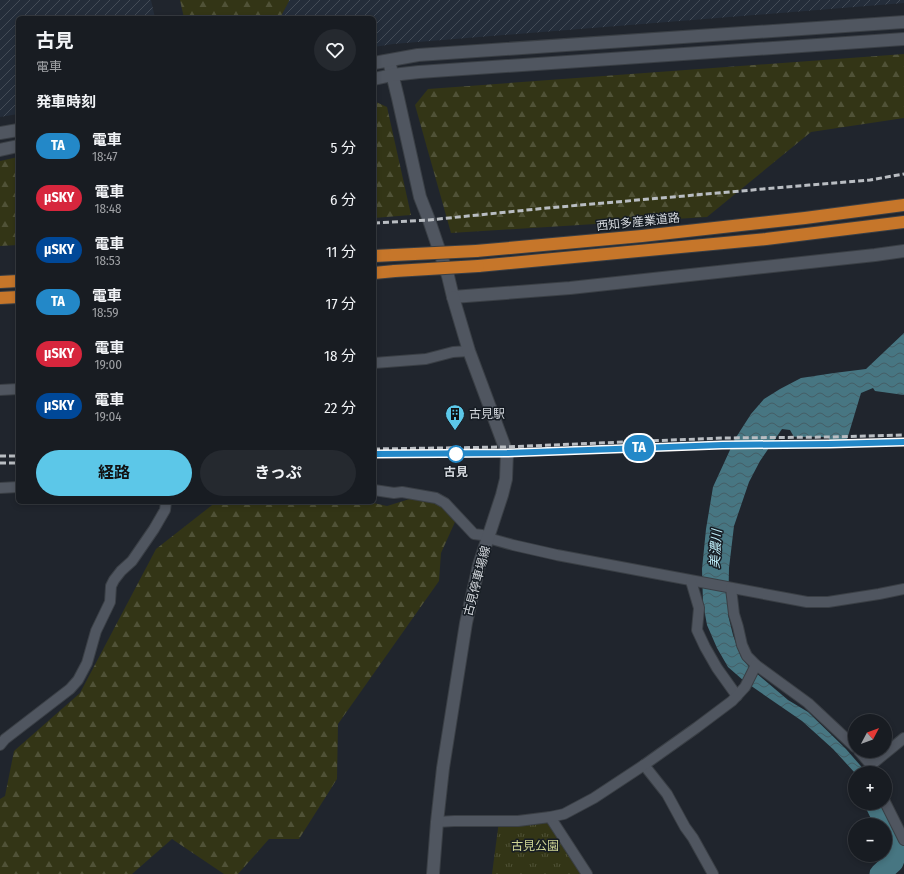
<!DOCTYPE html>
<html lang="ja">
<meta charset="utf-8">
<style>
:root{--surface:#181c22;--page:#25292f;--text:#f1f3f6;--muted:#9fa1a5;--line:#363a40;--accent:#5cc7e8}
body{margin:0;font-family:"Fira Sans Condensed","Noto Sans JP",sans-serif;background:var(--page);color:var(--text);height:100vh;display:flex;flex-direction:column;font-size:15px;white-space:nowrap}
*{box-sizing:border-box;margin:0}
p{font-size:13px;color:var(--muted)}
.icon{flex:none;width:22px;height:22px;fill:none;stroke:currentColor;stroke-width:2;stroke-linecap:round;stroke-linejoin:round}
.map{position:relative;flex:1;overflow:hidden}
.side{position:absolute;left:16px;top:16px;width:360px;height:488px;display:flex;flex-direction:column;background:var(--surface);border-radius:6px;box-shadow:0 2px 6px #0003,0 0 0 1px var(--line)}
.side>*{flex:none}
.badge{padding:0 8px;border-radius:13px;font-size:14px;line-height:26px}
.needle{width:26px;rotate:49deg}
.tools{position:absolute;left:848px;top:714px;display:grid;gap:8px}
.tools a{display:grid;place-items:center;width:44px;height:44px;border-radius:50%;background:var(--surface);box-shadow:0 2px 6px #0003,0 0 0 1px var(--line);font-size:20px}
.map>.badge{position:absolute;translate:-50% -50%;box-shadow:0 0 0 2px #fff}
h2{padding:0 20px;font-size:15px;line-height:36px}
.round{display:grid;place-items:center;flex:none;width:42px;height:42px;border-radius:21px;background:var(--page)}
.overview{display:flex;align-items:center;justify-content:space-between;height:68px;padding:0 20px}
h1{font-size:19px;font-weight:700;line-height:30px}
.primary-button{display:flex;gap:8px;margin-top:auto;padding:8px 20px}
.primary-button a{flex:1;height:46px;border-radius:24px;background:var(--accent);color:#111;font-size:16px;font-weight:700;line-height:46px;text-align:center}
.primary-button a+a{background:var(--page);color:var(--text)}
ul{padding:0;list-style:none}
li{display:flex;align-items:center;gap:12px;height:52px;padding:0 20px}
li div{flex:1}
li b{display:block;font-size:15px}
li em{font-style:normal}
li .badge{min-width:44px;font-weight:700;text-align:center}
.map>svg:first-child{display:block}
.industrial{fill:url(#industrial-furrows)}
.forest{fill:url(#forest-firs)}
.park{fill:url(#park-tufts)}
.water{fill:url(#water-waves)}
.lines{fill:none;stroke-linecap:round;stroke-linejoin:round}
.river{stroke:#477682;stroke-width:21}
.street-casing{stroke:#3a3f45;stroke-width:12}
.secondary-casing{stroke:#3a3f45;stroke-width:14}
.highway-casing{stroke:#3a3f45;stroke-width:14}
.street{stroke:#505660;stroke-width:10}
.secondary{stroke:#505660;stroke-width:12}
.highway{stroke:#c6762a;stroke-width:12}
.rail{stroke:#b9bdc2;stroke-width:3;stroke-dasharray:6 3;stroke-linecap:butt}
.highway-bridge-casing{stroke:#3a3f45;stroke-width:14;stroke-linecap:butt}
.highway-bridge{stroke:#c6762a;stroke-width:12}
.line-casing{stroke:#fff;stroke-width:9}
.line{stroke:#2388c8;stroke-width:6}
.stop-dot{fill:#fff;stroke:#2388c8;stroke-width:2}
.labels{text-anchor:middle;stroke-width:3;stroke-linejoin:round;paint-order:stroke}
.street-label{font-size:12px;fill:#d5d9de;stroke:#161c23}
.poi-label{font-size:12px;fill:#d5d9de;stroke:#161c23;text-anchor:start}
.stop-label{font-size:12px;font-weight:bold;fill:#d5d9de;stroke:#161c23}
.park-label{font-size:12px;fill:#d0d695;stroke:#161c23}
.water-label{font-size:13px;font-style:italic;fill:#beedf9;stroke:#161c23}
</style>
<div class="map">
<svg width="904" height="874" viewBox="0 0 904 874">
<defs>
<pattern id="industrial-furrows" width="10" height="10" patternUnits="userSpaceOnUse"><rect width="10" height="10" fill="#242d3a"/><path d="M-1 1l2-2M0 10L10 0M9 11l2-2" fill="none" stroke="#434b56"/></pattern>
<pattern id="forest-firs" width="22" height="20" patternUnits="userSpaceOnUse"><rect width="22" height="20" fill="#333516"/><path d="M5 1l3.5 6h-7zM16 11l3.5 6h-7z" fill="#505237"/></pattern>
<pattern id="park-tufts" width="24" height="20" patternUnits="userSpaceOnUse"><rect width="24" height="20" fill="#333516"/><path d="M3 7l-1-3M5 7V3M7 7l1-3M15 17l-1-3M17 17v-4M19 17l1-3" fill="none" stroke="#505237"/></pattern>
<pattern id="water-waves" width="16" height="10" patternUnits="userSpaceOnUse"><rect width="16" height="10" fill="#477682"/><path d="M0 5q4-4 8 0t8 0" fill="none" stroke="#445e66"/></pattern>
</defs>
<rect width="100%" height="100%" fill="#20252d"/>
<g class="industrial">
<polygon points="0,0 151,0 155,18 18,18 18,114 0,117"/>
<polygon points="289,0 904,0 904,3 393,44 374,47 374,18 280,18"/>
</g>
<g class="forest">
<polygon points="180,0 289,0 289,1 280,18 184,18"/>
<polygon points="904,54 904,118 811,132 707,217 451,233 415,105 428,89"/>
<polygon points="374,101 387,107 411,215 374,218"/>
<polygon points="18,157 18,245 0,246 0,161"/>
<polygon points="429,493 455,522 441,553 439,581 338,724 337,779 299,839 269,839 238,874 224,874 172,839 132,874 0,874 0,799 5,796 14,751 80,693 156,549 216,502 369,502 387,506"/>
</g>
<polygon class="park" points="550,817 587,874 492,874 499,821"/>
<polygon class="water" points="904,333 904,395 875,391 873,388 861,393 846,443 832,445 828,437 794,437 790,430 782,429 760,461 749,482 734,526 729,568 728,615 733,635 741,657 749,667 788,700 808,712 846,749 866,772 864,773 855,773 833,749 802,721 744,681 728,667 717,648 707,625 703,603 702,569 706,529 713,487 735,439 751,414 764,399 780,389 801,378 834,373 866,369"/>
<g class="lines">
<polyline class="river" points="875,803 893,840 897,852 893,862 880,874"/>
<g class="street-casing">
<g id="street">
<polyline points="374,363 426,359 453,352 469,351"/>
<polyline points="0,390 18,389"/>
<polyline points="0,488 18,487"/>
<polyline points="374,490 394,493 402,492 436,498 445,503 474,534 482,535 488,538 513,545 557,555 807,602 828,602 879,594 904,589"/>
<polyline points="691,581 699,608 697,630 705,647 717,668 737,696"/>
<polyline points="731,588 734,614 738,627 742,645 747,656 756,665 808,703 855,747"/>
<polyline points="0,745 5,739 70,689 78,680 87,663 96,631 110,602 111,586 114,580 121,571 132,561 154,529 165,510 166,502"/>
<polyline points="859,751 871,765 874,773"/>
<polyline points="644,765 667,794 685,827 693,838 713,874"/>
<polyline points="871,765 904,738"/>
<polyline points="885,802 904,840"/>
<polyline points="550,817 587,874"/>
<polyline points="437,822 454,821 518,821 550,817 564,814 594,798 644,765 696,728 732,701 745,687 756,665"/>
</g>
</g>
<g class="secondary-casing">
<g id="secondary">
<polyline points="389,61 398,98 420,197 429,220 448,276 453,297 570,288 875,255 904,251"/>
<polyline points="374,63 418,55 904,22"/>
<polyline points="374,79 392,75 419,72 904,39"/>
<polyline points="0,133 18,130"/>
<polyline points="0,150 18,146"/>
<polyline points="433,874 437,822 443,768 466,623 479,565 502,495 506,479 507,453 469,351 453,297"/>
</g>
</g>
<g class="highway-casing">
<g id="highway">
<polyline points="476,251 642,236 805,218 904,205"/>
<polyline points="374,256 394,255"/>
<polyline points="478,266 766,239 904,222"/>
<polyline points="374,273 395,271"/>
<polyline points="0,282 18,281"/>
<polyline points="0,298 18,297"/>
</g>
</g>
<use href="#street" class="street"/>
<use href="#secondary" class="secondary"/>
<use href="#highway" class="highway"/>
<g class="rail">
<polyline points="374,223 429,220 547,208 809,185 870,180 904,174"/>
<polyline points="374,449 505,447 722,438 830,437 904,435"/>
<polyline points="390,454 507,453 722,445 830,444 904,442"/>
<polyline points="0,456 18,456"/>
<polyline points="0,463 18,463"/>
</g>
<g class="highway-bridge-casing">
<g id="highway-bridge">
<polyline points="394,255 476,251"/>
<polyline points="395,271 478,266"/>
</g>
</g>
<use href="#highway-bridge" class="highway-bridge"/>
</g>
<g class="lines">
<g class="line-casing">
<polyline id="line" points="374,454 507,453 722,445 830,444 904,442"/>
</g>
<use href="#line" class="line"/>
</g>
<defs>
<g id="building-pin" transform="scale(1)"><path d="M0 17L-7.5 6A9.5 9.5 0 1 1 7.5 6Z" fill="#5cc7e8" stroke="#161c23"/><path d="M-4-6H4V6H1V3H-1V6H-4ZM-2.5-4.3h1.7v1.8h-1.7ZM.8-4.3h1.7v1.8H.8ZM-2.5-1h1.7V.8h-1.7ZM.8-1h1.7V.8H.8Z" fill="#111"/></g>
</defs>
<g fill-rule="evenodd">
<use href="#building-pin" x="455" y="414"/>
</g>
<circle class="stop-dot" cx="456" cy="454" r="8"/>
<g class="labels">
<g class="street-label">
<text transform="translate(638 222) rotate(-6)" y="4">西知多産業道路</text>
<text transform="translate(477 581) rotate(-75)" y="4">古見停車場線</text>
</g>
<g class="poi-label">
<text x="469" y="418">古見駅</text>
</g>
<g class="stop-label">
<text x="456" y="476">古見</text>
</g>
<g class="park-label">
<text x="535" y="850">古見公園</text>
</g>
<g class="water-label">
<text transform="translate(715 549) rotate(-86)" y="5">美濃川</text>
</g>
</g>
</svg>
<div class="tools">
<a><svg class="needle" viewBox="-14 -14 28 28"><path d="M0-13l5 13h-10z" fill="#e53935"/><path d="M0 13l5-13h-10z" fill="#9fa1a5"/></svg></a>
<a>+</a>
<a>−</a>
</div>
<b class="badge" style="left:639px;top:448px;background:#2388c8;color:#fff">TA</b>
<section class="side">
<div class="overview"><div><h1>古見</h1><p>電車</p></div><a class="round"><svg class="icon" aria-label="heart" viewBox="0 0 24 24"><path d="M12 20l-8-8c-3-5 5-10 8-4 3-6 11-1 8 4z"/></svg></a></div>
<h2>発車時刻</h2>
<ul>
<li><span class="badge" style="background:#2388c8;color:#fff">TA</span><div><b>電車</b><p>18:47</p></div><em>5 分</em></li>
<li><span class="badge" style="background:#d7263d;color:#fff">μSKY</span><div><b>電車</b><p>18:48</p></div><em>6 分</em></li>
<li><span class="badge" style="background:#004898;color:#fff">μSKY</span><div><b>電車</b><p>18:53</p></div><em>11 分</em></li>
<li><span class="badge" style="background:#2388c8;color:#fff">TA</span><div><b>電車</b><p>18:59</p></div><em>17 分</em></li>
<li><span class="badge" style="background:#d7263d;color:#fff">μSKY</span><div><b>電車</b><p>19:00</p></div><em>18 分</em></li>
<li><span class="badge" style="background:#004898;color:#fff">μSKY</span><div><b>電車</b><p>19:04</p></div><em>22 分</em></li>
</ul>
<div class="primary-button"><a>経路</a><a>きっぷ</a></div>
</section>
</div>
